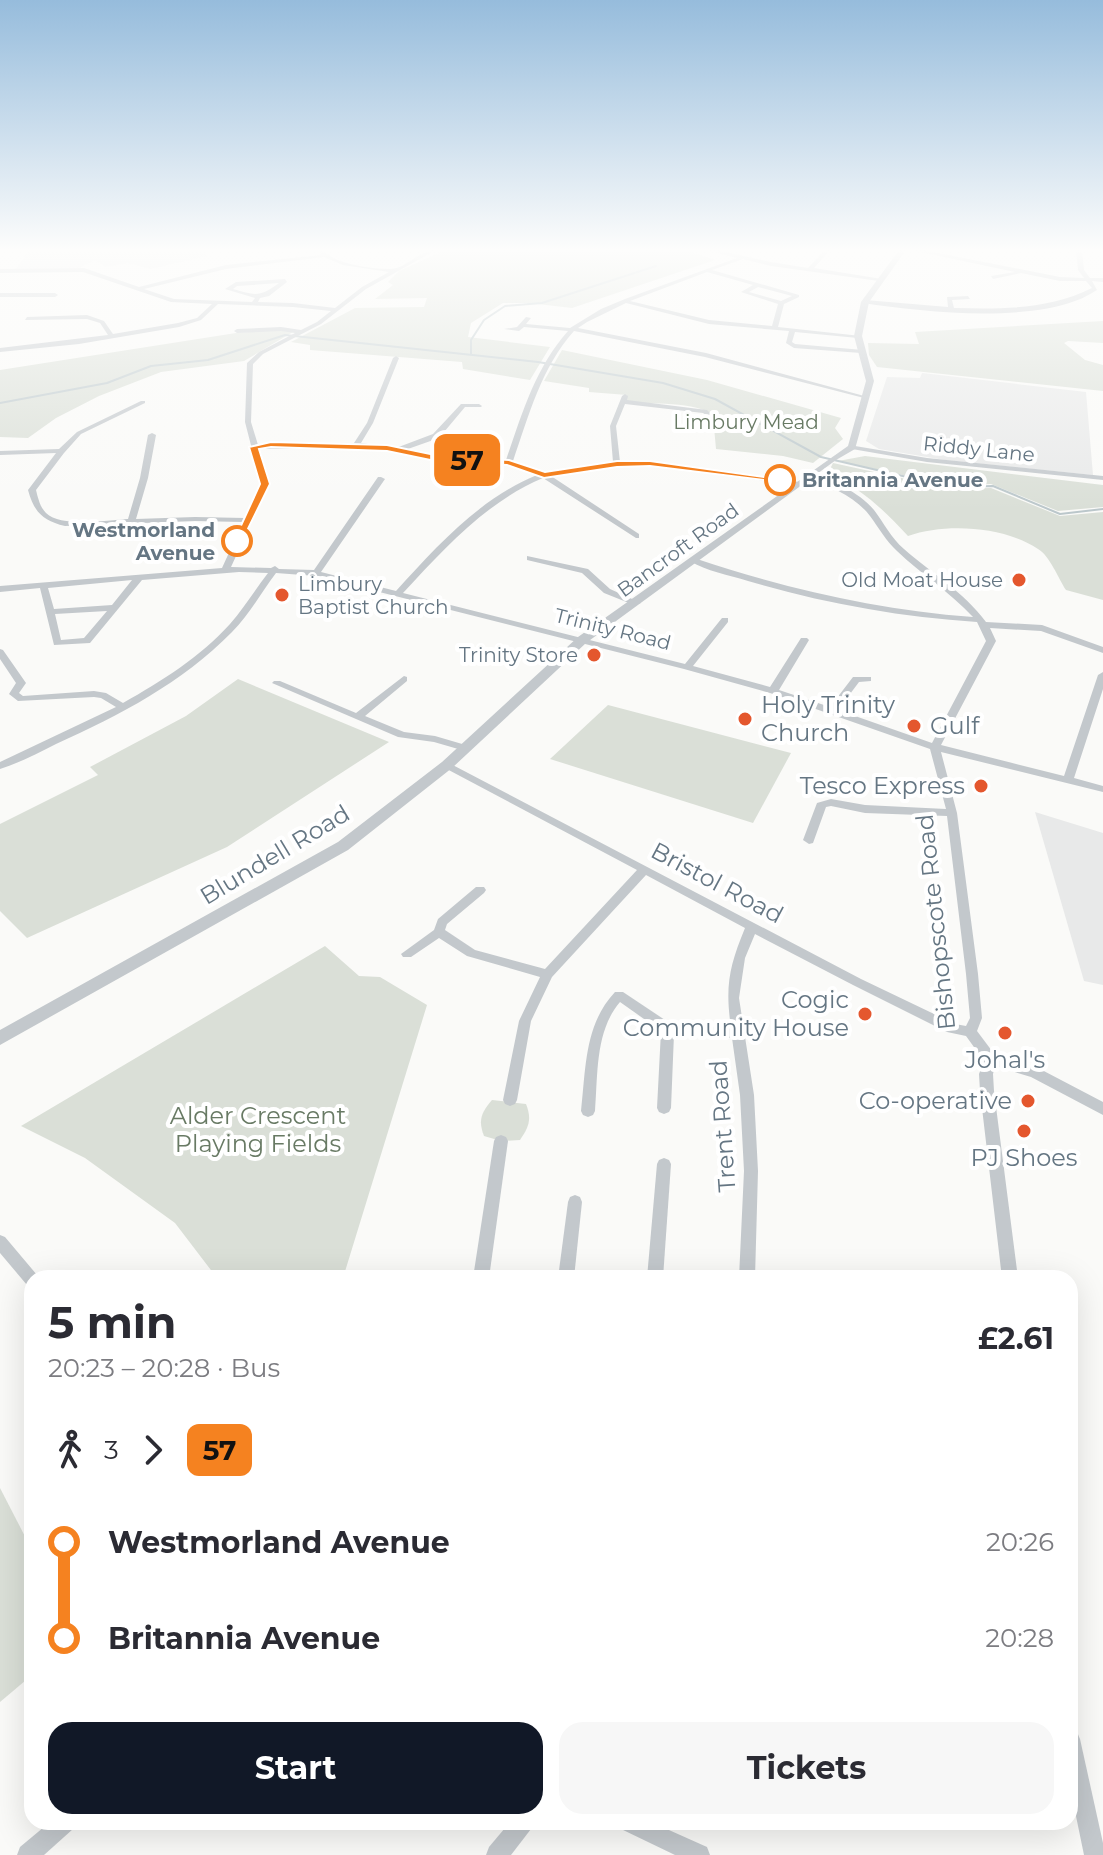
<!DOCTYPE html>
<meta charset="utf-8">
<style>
:root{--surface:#fff;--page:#f7f7f7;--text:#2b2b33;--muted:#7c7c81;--accent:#111827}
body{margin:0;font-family:Montserrat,sans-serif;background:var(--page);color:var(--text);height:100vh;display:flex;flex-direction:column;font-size:30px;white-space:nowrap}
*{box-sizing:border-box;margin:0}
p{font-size:26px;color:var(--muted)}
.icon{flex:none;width:44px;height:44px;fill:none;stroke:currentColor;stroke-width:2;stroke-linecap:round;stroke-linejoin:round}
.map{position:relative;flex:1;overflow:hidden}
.panel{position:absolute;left:24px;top:1270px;width:1054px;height:560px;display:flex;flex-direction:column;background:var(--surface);border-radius:24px;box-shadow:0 8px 32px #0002}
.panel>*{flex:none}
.badge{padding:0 16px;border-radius:12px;font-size:28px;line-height:52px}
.map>.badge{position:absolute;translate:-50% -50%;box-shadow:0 0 0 4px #fff}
.legs{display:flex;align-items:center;gap:12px;height:88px;padding:0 24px;font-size:26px}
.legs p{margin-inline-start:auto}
.overview{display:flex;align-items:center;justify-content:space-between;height:136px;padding:0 24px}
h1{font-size:44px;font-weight:700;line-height:60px}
.action{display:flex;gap:16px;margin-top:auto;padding:16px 24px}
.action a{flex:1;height:92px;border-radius:24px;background:var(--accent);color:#fff;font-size:32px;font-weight:700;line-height:92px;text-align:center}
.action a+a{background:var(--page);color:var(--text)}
ul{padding:0 24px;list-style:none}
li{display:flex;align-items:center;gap:28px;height:96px;font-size:30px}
li i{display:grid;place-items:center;width:12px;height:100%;margin:0 10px;background:currentColor}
li i::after{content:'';width:20px;height:20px;margin:-10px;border:6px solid;border-radius:50%;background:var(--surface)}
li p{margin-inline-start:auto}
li:first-child i{background:linear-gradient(#0000 50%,currentColor 0)}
li:last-child i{background:linear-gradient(currentColor 50%,#0000 0)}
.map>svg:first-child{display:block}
.built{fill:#e8e9e9}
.green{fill:#dadfd7}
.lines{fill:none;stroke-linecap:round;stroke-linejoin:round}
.stream{stroke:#bbc7cb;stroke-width:2}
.minor{fill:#c3c8cc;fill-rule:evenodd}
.tertiary{fill:#c3c8cc;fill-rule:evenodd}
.line-1{fill:#f58220;stroke:#fff;stroke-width:2}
.stop-1-dot{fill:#fff;stroke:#f58220;stroke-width:4}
.poi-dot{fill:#e4572e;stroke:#fff;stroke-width:3}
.labels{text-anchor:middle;stroke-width:8;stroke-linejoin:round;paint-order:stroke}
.far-park-label{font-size:20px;fill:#687a64;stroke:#fff}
.far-street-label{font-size:20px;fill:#657683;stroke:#fff}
.far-stop-label{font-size:20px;font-weight:bold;fill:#657683;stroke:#fff;text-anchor:start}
.far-poi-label{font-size:20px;fill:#657683;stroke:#fff;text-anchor:end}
.poi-label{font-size:24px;fill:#657683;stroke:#fff;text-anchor:end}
.street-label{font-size:24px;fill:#657683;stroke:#fff}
.park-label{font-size:24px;fill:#687a64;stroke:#fff}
</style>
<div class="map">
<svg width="1103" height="1855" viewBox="0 0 1103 1855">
<rect width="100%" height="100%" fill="#fafaf8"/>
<g class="built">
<polygon points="29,250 201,250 207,256 151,269 127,263 106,267 95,260 79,268 16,269"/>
<polygon points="922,373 1086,392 1093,475 945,460 879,449 866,441 887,377 920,378"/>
<polygon points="1035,812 1103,833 1103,985 1084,981"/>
</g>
<g class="green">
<polygon points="445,250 684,250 715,260 572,308 529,303 503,303 471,323 468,337 550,347 530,380 463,369 462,362 310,350 310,345 291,342 355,308 424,307 427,298 375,299 393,285 388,282 399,271"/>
<polygon points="1103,321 1103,343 1068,341 1064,343 1085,360 1103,365 1103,391 877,367 869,355 868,343 919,344 915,332"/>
<polygon points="276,330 293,332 244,361 161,372 99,396 56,418 28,438 0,437 0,370 236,333"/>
<path d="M562,350L707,380L841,418L835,428L843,439L813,463L783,456L716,449L713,416C699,401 647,404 626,403L627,395L589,392V388L544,381Z"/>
<polygon points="865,456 1103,485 1103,507 1058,511 991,484 949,485 838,461"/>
<path d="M833,463L952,489L991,488L1060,516L1103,512V600L1066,590C1058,578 1050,556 1038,549C1003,526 946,523 908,536C883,509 862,489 828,473Z"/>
<polygon points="238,679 389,742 227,847 27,938 0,911 0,824 98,775 90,767 186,716"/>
<polygon points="608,705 791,753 753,823 550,759"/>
<polygon points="325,946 359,976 380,977 427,1005 343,1278 217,1278 175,1223 85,1158 21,1126"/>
<path d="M492,1100L526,1104C532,1119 529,1127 520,1140L501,1141L484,1136C478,1120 481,1113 492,1100Z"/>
<polygon points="0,1488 32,1550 32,1675 0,1702"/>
</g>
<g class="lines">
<g class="stream">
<polyline points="471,354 471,340 484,320 505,306 542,303 656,266"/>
<polyline points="0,403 107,383 151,366 208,360 285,335 538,362 663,383 715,399 821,457 950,487 993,486 1060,514 1103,509"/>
</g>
<g class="minor">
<path d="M318,250C326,251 331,258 340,261C355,266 374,269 390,269C406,269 419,250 436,250L366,289L321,324L263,354L253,364L251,422L258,445L354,443L367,423L393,358L396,356L399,358L373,423L361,443L396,448L433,434L461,404H479L482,406L481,407H465L439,438L405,450L440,457L506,460C522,414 535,368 568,331L524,327L519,331L504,329L517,327L526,317L531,318L526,324L570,328L601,309L625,299L737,258L706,250H717L771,262L808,268L825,250H830L814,268L882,279L879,281L771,266L743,259L712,270L799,295V297L784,304L778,327L861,336L858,338L795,332L792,342L795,344L863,350V352L861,353L794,348L786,343L789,331L709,324L626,303L587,322L578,328L706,353L868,397V399L705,357L574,331C541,368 529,415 513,461L545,473L613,462L610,426L622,396L625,394L628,396L627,400L707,410L712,415L714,428L710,430L695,428L694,427L697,425L706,426V415L703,413L625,404L616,426L620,462L650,461L799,482L803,484L802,486L650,465L617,466L551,476L639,534V538H636L543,478C486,502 445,548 403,593L685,664L722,618H728V622L693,666L770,687L801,638H807L809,640L779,690L830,707L853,677H871V681L859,682L838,710L932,743L986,641L977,622C899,617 822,603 748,581C729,575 706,571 690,561L697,559C787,589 878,610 973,617C950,592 921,574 897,551C886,541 879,528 870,516C855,496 831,487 807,478L806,476L810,474C833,481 858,491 874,510C884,523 891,538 904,549C931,573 964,592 986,622L1042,625L1103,647V653L1041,631L990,628L996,641L941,745L1064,776L1098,675L1103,672V689L1074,778L1103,786V792L941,752L957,813L978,974L982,1018L977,1031L995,1055L1040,1069L1103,1102V1115L1031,1077L995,1066L993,1074L994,1091L1018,1278H1002L980,1091L979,1074L984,1061L966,1036L947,1032L853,985L755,934L745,958L739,998L754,1095L758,1171L755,1278H739L744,1171L740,1095L732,1038L674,1034L671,1108L669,1112L664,1114L659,1112L657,1108L661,1031L620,1002C595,1031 598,1075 595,1111L593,1115L588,1117L583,1115L581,1111C586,1069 584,1025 615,992H623L671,1024L731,1028C725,986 729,967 745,928L646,875L552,977L531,1021L517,1100L515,1104L510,1106L505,1104L503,1100L519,1021L540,977L467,956L439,938L411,957H403L401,954L434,930L438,919L476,887H484L486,890L484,893L447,924L445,930L475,950L545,969L637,870L443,767L442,765L447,762L861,979L955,1024L966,1026L970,1018L966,974L947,816L865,813L831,806L826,807L813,843L809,844L803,840L817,803L831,799L865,805L946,809L930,749L770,693L684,669L316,576L276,573C261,593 249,615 232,632C182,683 120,715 56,744C38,753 19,763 0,769V762L116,707L101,698L94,697L18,701L9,694L16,683L0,659V649L3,650L26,683L19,693L23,696L94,691L106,693L123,703C162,681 200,657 230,624C244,608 255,590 268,573L239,572L142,580L90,643L54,645L40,588L0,592V586L222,568L243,522L195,521L65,526C43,521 34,512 28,490L56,453L0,455V451L59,449L77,432L141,401H145V403L81,434L64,453L36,490C38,498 40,507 46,513C62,528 107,520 128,519L140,478L148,435L152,433L156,435L148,478L136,519L195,517L245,518L261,484L245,422L247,363L259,352L295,333L281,331L237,333L234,331L237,329L281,327L301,330L317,322L331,311L293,307L218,304L201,320L179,327L79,344L0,352V348L108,335L100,323L87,319L25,320L27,317L87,315L104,321L113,334L178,323L197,318L212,304L171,302L83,272L0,273V269L84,268L139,287L226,265L321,255ZM324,257L343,265L389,272L362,287L335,308L293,303L258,302L260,298L269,296L287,282L285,279L236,282L225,289L255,298L252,302L174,299L144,289L226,269ZM707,272L753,285L741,292L778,304L772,326L709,320L630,301ZM279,283C259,298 255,295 233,289L237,286ZM758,287L792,296L781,301L749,292ZM356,447L387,450L440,461L508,464L537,475C479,499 437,546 396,591L321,572L385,479L381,477H378L314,570L279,569L275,566L271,568L231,567L269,484L259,449ZM132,580L112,605L54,609L48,588ZM107,611L84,638L61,640L55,614Z"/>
<path d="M911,250H923L1060,277L1084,278L1078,270L1076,250H1082L1084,270L1090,278H1103V282L1092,281L1097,290C1090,294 1082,299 1075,301C1017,322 923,312 863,303L865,300L948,307L947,297L968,296L970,299L952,300L954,308C1001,309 1048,310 1092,288L1086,281H1060L1021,273L993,279L991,276L1015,272Z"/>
<polygon points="0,293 55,293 58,295 55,297 0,297"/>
<polygon points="849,445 927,458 1103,476 1103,480 927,462 852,449 849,449"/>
<polygon points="527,556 588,569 610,589 641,603 634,605 604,593 582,573 527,560"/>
<polygon points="404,676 407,677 407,681 365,716 404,732 435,736 469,746 469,750 465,751 434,742 398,737 272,683 274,681 280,681 356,713"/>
<polygon points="501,1135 506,1137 508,1141 489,1278 473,1278 494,1141 496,1137"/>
<polygon points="664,1158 669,1160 671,1164 663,1278 647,1278 657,1164 659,1160"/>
<polygon points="575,1195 580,1197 582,1202 574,1278 558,1278 568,1202 570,1197"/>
<polygon points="0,1235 5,1237 37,1275 39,1278 32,1278 32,1287 27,1285 0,1253"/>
<polygon points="1070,1729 1077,1732 1080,1739 1103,1843 1103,1855 1084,1855 1070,1787"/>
<polygon points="50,1822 76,1822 73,1829 44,1855 17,1855 20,1847"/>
<polygon points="510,1822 534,1822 531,1829 511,1855 486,1855 489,1847"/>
<polygon points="618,1822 651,1822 707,1847 710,1855 675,1855 621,1829"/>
</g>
<polygon class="tertiary" points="899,250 906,250 869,302 862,336 874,381 855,449 836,460 586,643 452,768 348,850 0,1045 0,1030 338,842 442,762 578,637 848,446 866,381 854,336 861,302"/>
</g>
<linearGradient id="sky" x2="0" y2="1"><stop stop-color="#96bcdc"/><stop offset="0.49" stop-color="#fdfdfc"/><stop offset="1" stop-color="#fdfdfc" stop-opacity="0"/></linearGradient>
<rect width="1103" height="510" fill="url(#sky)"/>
<polygon class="line-1" points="271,442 387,445 440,456 509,460 545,472 617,461 650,461 785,480 780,482 650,466 617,467 544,478 507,465 440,462 387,451 271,447 259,449 270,484 242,541 233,543 260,484 249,447"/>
<g class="stop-1-dot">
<circle cx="780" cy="480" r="14"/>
<circle cx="237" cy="541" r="14"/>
</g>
<g class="poi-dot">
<circle cx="1019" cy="580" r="8"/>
<circle cx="282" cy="595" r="8"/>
<circle cx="594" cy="655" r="8"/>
<circle cx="745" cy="719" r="8"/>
<circle cx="914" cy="726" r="8"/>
<circle cx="981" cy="786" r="8"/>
<circle cx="865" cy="1014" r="8"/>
<circle cx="1005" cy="1033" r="8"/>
<circle cx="1028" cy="1101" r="8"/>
<circle cx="1024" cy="1131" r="8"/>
</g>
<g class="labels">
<g class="far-park-label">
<text x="746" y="429">Limbury Mead</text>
</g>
<g class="far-street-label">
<text transform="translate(979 449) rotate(6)" y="7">Riddy Lane</text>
<text transform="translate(678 550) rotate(-36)" y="7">Bancroft Road</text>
<text transform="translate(613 629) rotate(14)" y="7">Trinity Road</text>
</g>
<g class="far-stop-label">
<text x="802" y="487">Britannia Avenue</text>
<text x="215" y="537" text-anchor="end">Westmorland<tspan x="215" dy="23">Avenue</tspan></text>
</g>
<g class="far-poi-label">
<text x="1003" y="587">Old Moat House</text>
<text x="298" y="591" text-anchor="start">Limbury<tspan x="298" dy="23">Baptist Church</tspan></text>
<text x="578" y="662">Trinity Store</text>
</g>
<g class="poi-label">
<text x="761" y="713" text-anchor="start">Holy Trinity<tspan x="761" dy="28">Church</tspan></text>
<text x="930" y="734" text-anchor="start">Gulf</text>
<text x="965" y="794">Tesco Express</text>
<text x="849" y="1008">Cogic<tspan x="849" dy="28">Community House</tspan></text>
<text x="1005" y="1068" text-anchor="middle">Johal's</text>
<text x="1012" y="1109">Co-operative</text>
<text x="1024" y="1166" text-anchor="middle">PJ Shoes</text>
</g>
<g class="street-label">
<text transform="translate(275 855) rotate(-31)" y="8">Blundell Road</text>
<text transform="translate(717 883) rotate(28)" y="8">Bristol Road</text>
<text transform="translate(936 922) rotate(-96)" y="8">Bishopscote Road</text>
<text transform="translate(723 1126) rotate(-94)" y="8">Trent Road</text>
</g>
<g class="park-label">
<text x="258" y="1124">Alder Crescent<tspan x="258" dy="28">Playing Fields</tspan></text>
</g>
</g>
</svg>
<b class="badge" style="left:467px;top:460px;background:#f58220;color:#111">57</b>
<section class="panel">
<div class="overview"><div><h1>5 min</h1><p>20:23 – 20:28 · Bus</p></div><b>£2.61</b></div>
<div class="legs"><svg class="icon" aria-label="walk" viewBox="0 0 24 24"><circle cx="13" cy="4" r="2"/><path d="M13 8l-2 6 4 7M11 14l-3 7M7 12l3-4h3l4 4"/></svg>3<svg class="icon" aria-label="forward" viewBox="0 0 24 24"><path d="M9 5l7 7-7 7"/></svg><b class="badge" style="background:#f58220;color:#111">57</b></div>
<ul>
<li><i style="color:#f58220"></i><b>Westmorland Avenue</b><p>20:26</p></li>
<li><i style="color:#f58220"></i><b>Britannia Avenue</b><p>20:28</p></li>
</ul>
<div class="action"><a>Start</a><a>Tickets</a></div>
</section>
</div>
